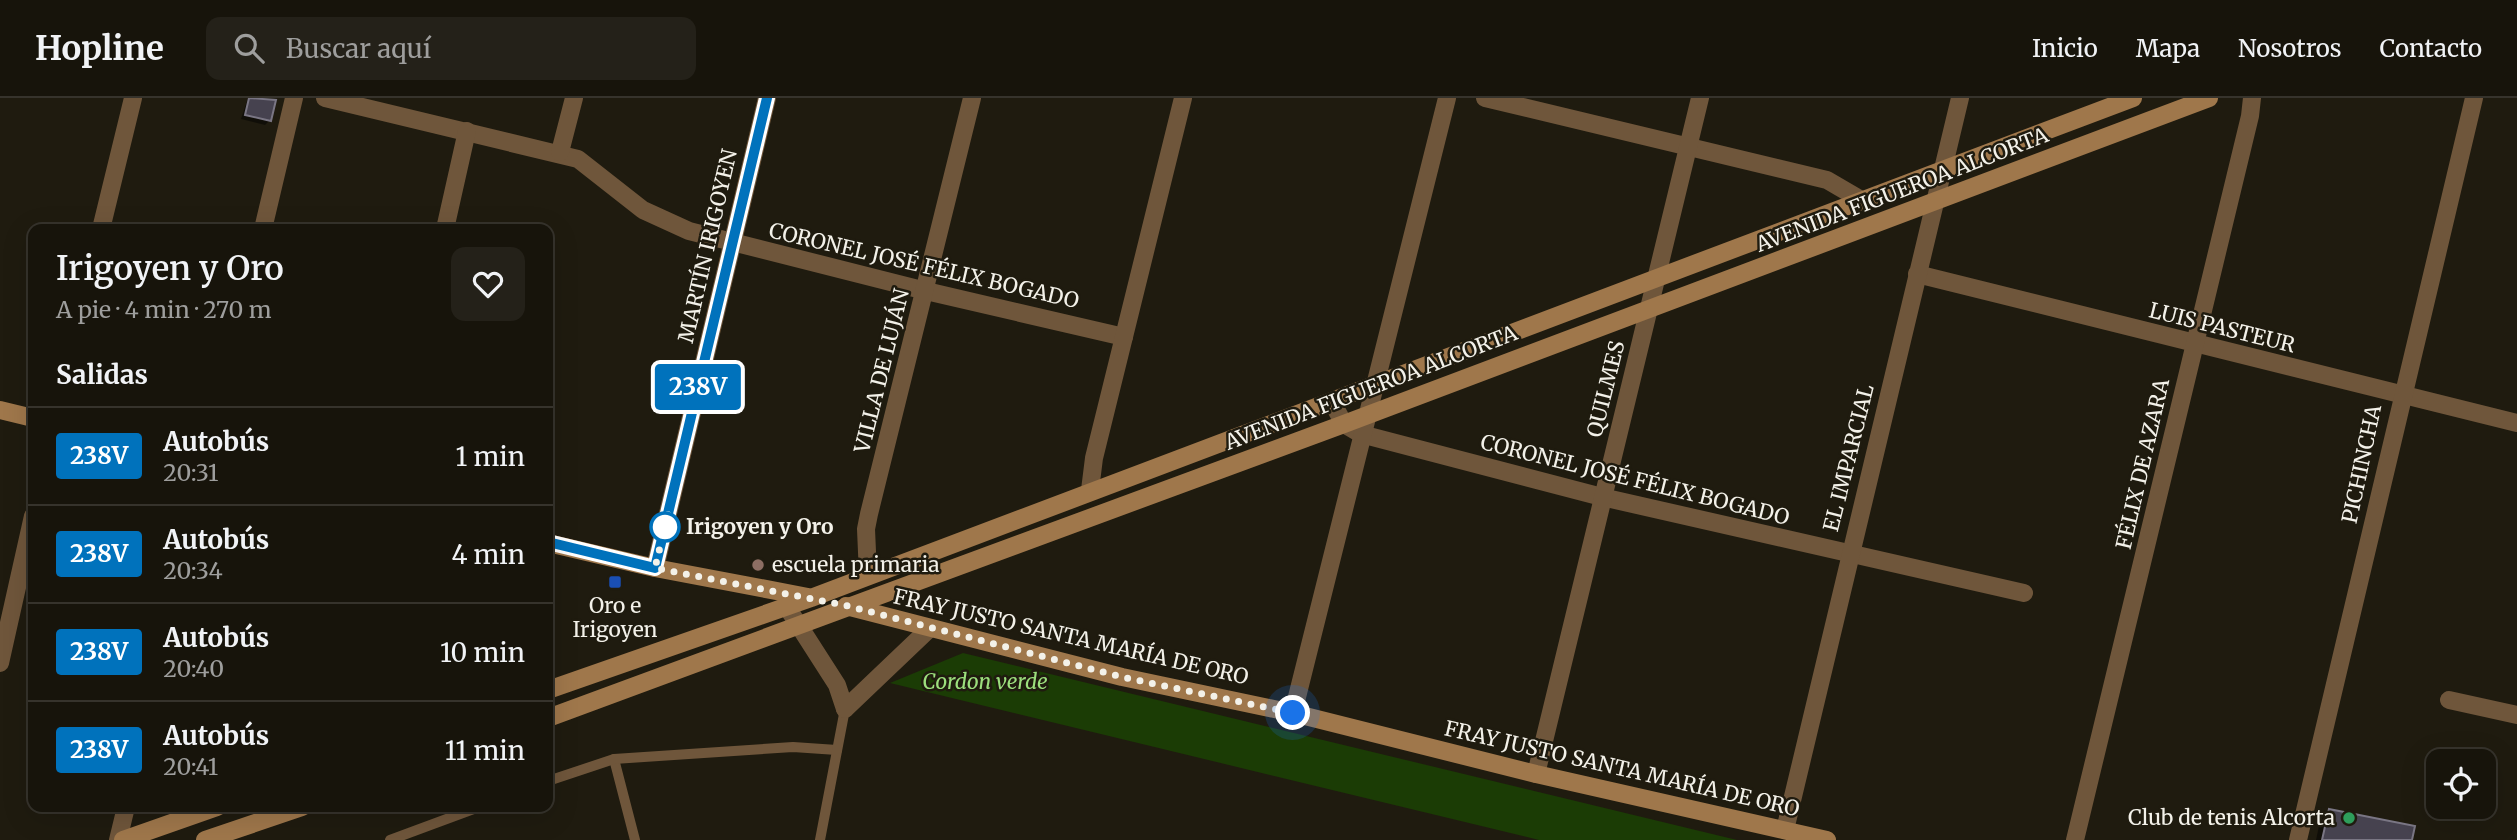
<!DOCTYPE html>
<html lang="es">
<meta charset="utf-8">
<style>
:root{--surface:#17140b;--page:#242119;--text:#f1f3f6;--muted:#9e9e9d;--line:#36332c}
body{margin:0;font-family:Merriweather,serif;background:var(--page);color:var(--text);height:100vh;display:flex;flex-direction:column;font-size:26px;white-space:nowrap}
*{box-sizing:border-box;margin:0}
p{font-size:23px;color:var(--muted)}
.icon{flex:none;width:38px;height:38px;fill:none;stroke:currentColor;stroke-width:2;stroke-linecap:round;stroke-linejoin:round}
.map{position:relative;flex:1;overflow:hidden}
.side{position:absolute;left:28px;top:126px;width:525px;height:588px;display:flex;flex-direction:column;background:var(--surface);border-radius:14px;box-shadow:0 7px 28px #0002,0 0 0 2px var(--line)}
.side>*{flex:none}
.badge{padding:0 14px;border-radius:5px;font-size:24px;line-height:46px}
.fabs{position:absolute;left:2426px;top:651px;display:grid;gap:14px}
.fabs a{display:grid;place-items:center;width:70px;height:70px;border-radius:14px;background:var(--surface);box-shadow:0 7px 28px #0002,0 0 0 2px var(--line);font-size:35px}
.you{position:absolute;width:35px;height:35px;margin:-18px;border:5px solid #fff;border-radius:50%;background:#1a73e8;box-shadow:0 0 0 10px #1a73e833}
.map>.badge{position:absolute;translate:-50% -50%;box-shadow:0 0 0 4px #fff}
h2{padding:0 28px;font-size:26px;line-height:63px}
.round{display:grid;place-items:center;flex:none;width:74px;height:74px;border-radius:14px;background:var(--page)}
.summary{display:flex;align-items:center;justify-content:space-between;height:119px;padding:0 28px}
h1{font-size:33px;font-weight:600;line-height:52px}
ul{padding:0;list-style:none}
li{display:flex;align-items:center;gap:21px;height:98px;padding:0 28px;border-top:2px solid var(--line)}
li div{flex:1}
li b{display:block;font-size:26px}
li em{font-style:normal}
li .badge{min-width:77px;font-weight:700;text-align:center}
header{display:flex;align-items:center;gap:42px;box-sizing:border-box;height:98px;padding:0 35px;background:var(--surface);border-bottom:2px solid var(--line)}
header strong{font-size:33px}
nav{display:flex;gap:38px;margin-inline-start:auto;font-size:24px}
.search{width:490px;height:63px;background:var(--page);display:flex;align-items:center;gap:18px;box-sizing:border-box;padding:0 24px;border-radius:14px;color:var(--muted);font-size:26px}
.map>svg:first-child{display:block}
.green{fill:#1b3c05}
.shadow{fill:#0007}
.building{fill:#46424f;stroke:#7a7684;stroke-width:2}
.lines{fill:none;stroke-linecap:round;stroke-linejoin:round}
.lane{stroke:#6f563b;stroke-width:10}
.street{stroke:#6f563b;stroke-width:18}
.secondary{stroke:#9f774b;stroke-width:18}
.line-casing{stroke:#fff;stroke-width:16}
.line{stroke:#0072bc;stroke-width:10}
.walk{stroke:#f3f1e9;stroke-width:7;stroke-dasharray:0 12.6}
.stop-dot{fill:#fff;stroke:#0072bc;stroke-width:3.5}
.education-dot{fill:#8d6e63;stroke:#1f1b0f;stroke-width:2.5}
.transit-dot{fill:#1a4fb4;stroke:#1f1b0f;stroke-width:2.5}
.leisure-dot{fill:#2e9e5b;stroke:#1f1b0f;stroke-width:2.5}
.labels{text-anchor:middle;stroke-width:5;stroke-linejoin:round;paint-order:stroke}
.street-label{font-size:21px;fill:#f3f1e9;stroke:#1f1b0f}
.stop-label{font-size:21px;font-weight:bold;fill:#f3f1e9;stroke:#1f1b0f;text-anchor:start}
.poi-label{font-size:21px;fill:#f3f1e9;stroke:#1f1b0f;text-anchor:start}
.park-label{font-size:21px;font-style:italic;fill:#9cdf7d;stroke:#1f1b0f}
</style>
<header>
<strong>Hopline</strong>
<div class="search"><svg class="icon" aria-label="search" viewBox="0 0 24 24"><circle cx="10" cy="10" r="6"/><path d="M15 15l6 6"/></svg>Buscar aquí</div>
<nav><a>Inicio</a><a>Mapa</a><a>Nosotros</a><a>Contacto</a></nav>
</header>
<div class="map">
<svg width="2517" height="742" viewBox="0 0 2517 742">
<rect width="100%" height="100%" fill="#1f1b0f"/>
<polygon class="green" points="963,555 1737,742 1539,742 890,585"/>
<g class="shadow">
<polygon points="248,0 274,4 270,22 265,27 241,21"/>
<polygon points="2329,713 2410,742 2316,742 2320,723"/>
</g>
<g class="building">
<polygon points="249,0 276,2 271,23 245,17"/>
<polygon points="2329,711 2415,728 2412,742 2322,742"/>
</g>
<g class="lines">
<g class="lane">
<polyline points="614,661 635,742"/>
<polyline points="548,683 614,661 793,649 837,652"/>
<polyline points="390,742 479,709"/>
<polyline points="820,742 845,611"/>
</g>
<g class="street">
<polyline points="325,0 578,61 643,112 689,133 926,193 1124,239"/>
<polyline points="1485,0 1827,82 1863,103"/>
<polyline points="560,54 574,0"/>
<polyline points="101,131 133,0"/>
<polyline points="263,131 294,0"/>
<polyline points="445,131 467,33"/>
<polyline points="1917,176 2517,325"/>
<polyline points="1332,304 1344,326 1361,336 1602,399 2024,495"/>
<polyline points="1090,392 1094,360 1183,0"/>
<polyline points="655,470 767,0"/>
<polyline points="868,477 866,431 869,416 972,0"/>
<polyline points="787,509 837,587 845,611"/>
<polyline points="0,565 33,418"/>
<polyline points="2449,602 2517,617"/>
<polyline points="845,611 930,530"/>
<polyline points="1293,615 1447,0"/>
<polyline points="1536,676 1700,0"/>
<polyline points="1785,732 1960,0"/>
<polyline points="118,742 126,709"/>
<polyline points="2075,742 2250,18 2252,0"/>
<polyline points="2298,742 2474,0"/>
</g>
<g class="secondary">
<polyline points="0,312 33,320"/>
<polyline points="548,445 655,470 808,499"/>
<polyline points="846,508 1122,579 1293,615 1536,676 1827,742"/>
<polyline points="548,592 811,500 2133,0"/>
<polyline points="548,620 1344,326 2209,0"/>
<polyline points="123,742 217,709"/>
<polyline points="205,742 302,709"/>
</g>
</g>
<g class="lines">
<g class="line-casing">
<polyline id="line" points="548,444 655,470 767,0"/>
</g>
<use href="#line" class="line"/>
<polyline class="walk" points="665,429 668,416 655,470 848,508 1122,579 1293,615"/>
</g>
<circle class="stop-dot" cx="665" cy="429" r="14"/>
<circle class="education-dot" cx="758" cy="467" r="7"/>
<rect class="transit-dot" x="608" y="477" width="14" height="14" rx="3.5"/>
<circle class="leisure-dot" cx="2349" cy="720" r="7"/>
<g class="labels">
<g class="street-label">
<text transform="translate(1902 92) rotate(-21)" y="7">AVENIDA FIGUEROA ALCORTA</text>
<text transform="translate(708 148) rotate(-77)" y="7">MARTÍN IRIGOYEN</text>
<text transform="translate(924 168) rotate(13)" y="7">CORONEL JOSÉ FÉLIX BOGADO</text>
<text transform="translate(2222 230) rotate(14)" y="7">LUIS PASTEUR</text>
<text transform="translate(882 273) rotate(-76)" y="7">VILLA DE LUJÁN</text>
<text transform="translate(1371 290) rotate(-21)" y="7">AVENIDA FIGUEROA ALCORTA</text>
<text transform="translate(1606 291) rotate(-76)" y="7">QUILMES</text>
<text transform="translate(1849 360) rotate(-76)" y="7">EL IMPARCIAL</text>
<text transform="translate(2143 366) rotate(-77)" y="7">FÉLIX DE AZARA</text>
<text transform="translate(2362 366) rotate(-78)" y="7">PICHINCHA</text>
<text transform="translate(1635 382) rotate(14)" y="7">CORONEL JOSÉ FÉLIX BOGADO</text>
<text transform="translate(1071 539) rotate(13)" y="7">FRAY JUSTO SANTA MARÍA DE ORO</text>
<text transform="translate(1622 671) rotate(13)" y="7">FRAY JUSTO SANTA MARÍA DE ORO</text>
</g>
<g class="stop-label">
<text x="686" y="436">Irigoyen y Oro</text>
</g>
<g class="poi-label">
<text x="772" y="474">escuela primaria</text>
<text x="615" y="515" text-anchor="middle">Oro e<tspan x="615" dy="24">Irigoyen</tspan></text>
<text x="2335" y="727" text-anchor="end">Club de tenis Alcorta</text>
</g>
<g class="park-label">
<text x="985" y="591">Cordon verde</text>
</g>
</g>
</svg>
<div class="fabs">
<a><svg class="icon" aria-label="locate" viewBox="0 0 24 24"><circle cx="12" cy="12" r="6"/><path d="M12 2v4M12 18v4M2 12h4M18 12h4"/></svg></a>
</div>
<div class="you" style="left:1293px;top:615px"></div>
<b class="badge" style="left:698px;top:289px;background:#0072bc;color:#fff">238V</b>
<section class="side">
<div class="summary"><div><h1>Irigoyen y Oro</h1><p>A pie · 4 min · 270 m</p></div><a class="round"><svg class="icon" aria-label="heart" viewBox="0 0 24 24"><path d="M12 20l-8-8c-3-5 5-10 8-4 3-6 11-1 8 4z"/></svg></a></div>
<h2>Salidas</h2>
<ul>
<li><span class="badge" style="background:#0072bc;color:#fff">238V</span><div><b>Autobús</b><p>20:31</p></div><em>1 min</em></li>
<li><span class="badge" style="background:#0072bc;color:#fff">238V</span><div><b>Autobús</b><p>20:34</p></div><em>4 min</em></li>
<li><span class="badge" style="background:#0072bc;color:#fff">238V</span><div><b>Autobús</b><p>20:40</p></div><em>10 min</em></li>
<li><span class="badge" style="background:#0072bc;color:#fff">238V</span><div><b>Autobús</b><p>20:41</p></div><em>11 min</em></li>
</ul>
</section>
</div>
